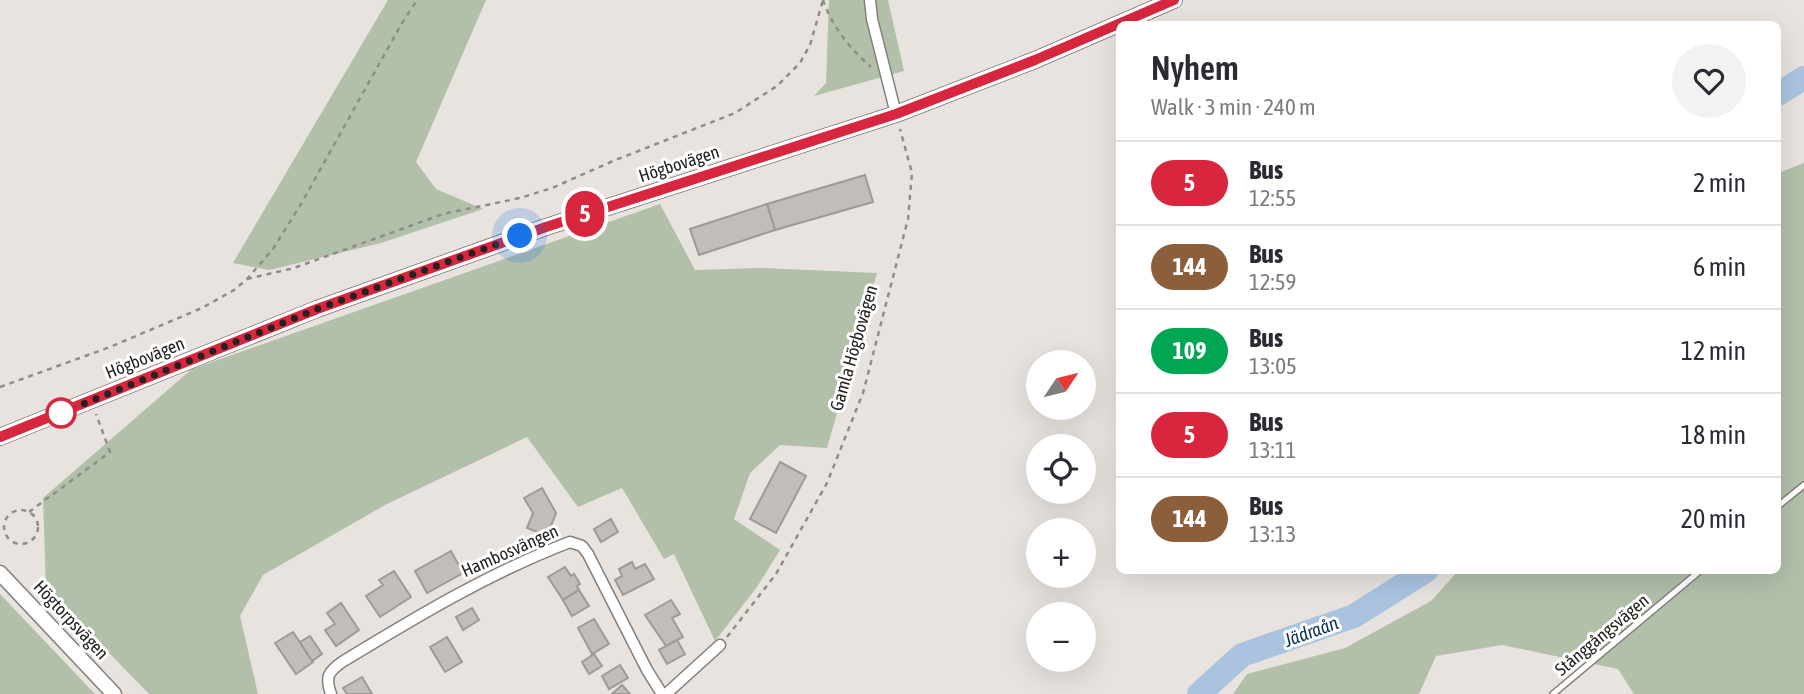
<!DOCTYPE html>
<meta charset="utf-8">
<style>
:root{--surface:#fff;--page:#f2f2f3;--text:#2b2b33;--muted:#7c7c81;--line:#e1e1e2}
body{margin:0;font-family:"Asap Condensed",sans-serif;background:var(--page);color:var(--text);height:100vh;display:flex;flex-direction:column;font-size:26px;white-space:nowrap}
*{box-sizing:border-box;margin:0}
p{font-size:23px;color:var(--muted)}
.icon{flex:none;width:38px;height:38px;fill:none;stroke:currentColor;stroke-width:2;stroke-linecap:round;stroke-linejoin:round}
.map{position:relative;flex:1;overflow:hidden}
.details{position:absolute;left:1116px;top:21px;width:665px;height:553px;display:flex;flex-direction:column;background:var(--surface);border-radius:10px;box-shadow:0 7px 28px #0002}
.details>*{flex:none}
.badge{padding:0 14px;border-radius:23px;font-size:24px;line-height:46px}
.needle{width:46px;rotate:55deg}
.controls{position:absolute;left:1026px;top:350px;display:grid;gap:14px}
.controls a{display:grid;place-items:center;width:70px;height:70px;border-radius:50%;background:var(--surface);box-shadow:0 7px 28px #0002;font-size:35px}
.you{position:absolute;width:35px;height:35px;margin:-18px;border:5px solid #fff;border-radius:50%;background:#1a73e8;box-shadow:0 0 0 10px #1a73e833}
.map>.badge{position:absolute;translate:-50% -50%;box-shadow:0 0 0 4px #fff}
.round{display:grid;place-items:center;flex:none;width:74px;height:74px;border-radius:37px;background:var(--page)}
.overview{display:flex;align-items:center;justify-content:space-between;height:119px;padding:0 35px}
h1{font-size:33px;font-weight:600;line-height:52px}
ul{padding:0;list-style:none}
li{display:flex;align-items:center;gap:21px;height:84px;padding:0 35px;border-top:2px solid var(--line)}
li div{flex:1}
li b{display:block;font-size:26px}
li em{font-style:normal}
li .badge{min-width:77px;font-weight:700;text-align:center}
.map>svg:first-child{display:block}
.green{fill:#b2bfa9}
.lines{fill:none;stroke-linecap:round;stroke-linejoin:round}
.river{stroke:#aac4e0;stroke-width:24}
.building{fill:#c2bdb8;stroke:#9f9a95;stroke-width:2}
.service-casing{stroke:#847f7a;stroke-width:8}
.minor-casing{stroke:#847f7a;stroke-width:13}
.tertiary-casing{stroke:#847f7a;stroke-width:17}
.secondary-casing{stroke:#847f7a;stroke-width:18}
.path{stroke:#908d89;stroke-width:2.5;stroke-dasharray:5 5;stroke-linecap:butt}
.service{stroke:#fff;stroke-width:5}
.minor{stroke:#fff;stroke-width:10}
.tertiary{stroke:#fff;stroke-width:14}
.secondary{stroke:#fff;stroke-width:16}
.line-casing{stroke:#fff;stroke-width:16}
.line{stroke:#d7263d;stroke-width:10}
.walk{stroke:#242220;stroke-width:7;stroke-dasharray:0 12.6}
.stop-dot{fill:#fff;stroke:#d7263d;stroke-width:3.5}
.labels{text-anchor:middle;stroke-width:6;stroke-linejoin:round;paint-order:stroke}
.street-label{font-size:18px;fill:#242220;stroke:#fff}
.water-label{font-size:19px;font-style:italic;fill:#0b3257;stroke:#fff}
</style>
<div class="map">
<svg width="1804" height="694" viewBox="0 0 1804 694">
<rect width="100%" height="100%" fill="#e8e3de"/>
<g class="green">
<polygon points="388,0 486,0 416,162 436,189 483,209 381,243 269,270 233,263"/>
<polygon points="829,0 888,0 904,71 814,96 826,83"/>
<polygon points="1804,163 1804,694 1634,694 1618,669 1502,645 1436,656 1419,694 1233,694 1247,674 1345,648 1431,601 1458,571 1778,570 1778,173"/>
<polygon points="660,204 695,270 760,268 877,273 827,448 780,445 750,473 734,519 780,550 757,587 715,641 674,554 664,559 622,488 578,507 527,437 385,505 263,575 240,616 258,694 149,694 46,588 43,498 192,369"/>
<polygon points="0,594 95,694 0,694"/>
</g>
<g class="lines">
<g class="river">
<polyline points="1778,94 1804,78"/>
<polyline points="1199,694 1242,655 1354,616 1427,570"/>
</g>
</g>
<g class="building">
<polygon points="865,175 873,202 775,230 767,204"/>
<polygon points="767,204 775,230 699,255 690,229"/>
<polygon points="780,462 806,476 776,533 750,519"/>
<polygon points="542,488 556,513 547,536 527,528 533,513 524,498"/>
<polygon points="611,519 618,532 601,542 594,529"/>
<polygon points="451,551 463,573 427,593 415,571"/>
<polygon points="632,562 635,569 645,564 654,579 623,595 615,580 622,576 619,569"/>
<polygon points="565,567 571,576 574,574 580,584 577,586 579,590 563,600 548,577"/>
<polygon points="394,571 411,597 380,617 366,596 383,585 379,580"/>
<polygon points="579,590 589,606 572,616 563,600"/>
<polygon points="671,600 680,614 672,618 683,637 666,646 645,615"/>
<polygon points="341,603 359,630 336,646 325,630 335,624 327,613"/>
<polygon points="472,608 479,620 463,630 456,617"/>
<polygon points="594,619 609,644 592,654 578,628"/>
<polygon points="293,632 313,662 296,674 275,643"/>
<polygon points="310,636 322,654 312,661 300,642"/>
<polygon points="447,637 462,662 445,672 430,647"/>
<polygon points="677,640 685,654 667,664 659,650"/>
<polygon points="594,654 602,666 589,674 582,662"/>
<polygon points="620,665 628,678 609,689 602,676"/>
<polygon points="362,677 372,694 347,694 343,688"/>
<polygon points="622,685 630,694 612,694"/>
</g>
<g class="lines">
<g class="service-casing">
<g id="service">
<polyline points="1778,506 1804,485"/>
<polyline points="1553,694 1701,570"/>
</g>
</g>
<g class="minor-casing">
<g id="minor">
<polyline points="870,0 872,19 896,114"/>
<path d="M331,694C325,677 328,672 342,662C416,617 489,573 570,542L582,546L588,554L647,670L662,694"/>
<polyline points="666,694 720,645"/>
</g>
</g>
<g class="tertiary-casing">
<polyline id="tertiary" points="0,573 114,694"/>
</g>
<g class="secondary-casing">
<polyline id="secondary" points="0,437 317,309 546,227 896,114 1035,60 1174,0"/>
</g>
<g class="path">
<path d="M823,0C832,26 850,49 871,67"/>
<polyline points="247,279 294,268 443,214 520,198 552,188 613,161 735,113 777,86 800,63 810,45 823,0"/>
<polyline points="0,387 110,347 202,308 234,290 247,279 273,249 301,204 402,23 417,0"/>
<circle cx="21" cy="527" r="17"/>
<polyline points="29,512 110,452 96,414"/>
<polyline points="727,637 776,574 827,483 863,393 908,219 912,173 900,129"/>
</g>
<use href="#service" class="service"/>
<use href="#minor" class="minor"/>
<use href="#tertiary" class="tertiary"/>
<use href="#secondary" class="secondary"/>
</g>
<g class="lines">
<g class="line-casing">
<polyline id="line" points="0,437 317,309 546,227 896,114 1035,60 1174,0"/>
</g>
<use href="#line" class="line"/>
<polyline class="walk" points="61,413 317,309 520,236"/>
</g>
<circle class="stop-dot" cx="61" cy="413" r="14"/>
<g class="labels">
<g class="street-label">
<text transform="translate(679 164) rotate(-18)" y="6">Högbovägen</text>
<text transform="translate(854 348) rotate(-74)" y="6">Gamla Högbovägen</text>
<text transform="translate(145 358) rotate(-22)" y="6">Högbovägen</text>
<text transform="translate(510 551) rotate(-24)" y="6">Hambosvängen</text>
<text transform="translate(71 620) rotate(47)" y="6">Högtorpsvägen</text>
<text transform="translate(1602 635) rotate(-40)" y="6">Stånggångsvägen</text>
</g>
<g class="water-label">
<text transform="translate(1311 631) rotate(-20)" y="7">Jädraån</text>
</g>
</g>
</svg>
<div class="controls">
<a><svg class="needle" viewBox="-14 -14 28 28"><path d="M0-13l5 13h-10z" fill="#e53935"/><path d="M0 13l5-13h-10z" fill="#7c7c81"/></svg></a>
<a><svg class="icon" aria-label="locate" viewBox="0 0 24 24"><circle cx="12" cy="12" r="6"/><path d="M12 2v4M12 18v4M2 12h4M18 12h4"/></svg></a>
<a>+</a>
<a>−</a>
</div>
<div class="you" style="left:520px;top:236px"></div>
<b class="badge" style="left:585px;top:214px;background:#d7263d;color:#fff">5</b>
<section class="details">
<div class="overview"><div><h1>Nyhem</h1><p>Walk · 3 min · 240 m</p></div><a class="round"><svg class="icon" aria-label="heart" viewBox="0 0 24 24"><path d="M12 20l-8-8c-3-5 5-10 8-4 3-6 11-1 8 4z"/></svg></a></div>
<ul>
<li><span class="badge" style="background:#d7263d;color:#fff">5</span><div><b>Bus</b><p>12:55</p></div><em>2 min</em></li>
<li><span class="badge" style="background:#8b5e3c;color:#fff">144</span><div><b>Bus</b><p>12:59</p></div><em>6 min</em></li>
<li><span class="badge" style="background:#00a651;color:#fff">109</span><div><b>Bus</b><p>13:05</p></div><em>12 min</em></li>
<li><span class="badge" style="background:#d7263d;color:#fff">5</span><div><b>Bus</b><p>13:11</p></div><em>18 min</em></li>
<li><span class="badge" style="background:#8b5e3c;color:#fff">144</span><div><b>Bus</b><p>13:13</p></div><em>20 min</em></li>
</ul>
</section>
</div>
